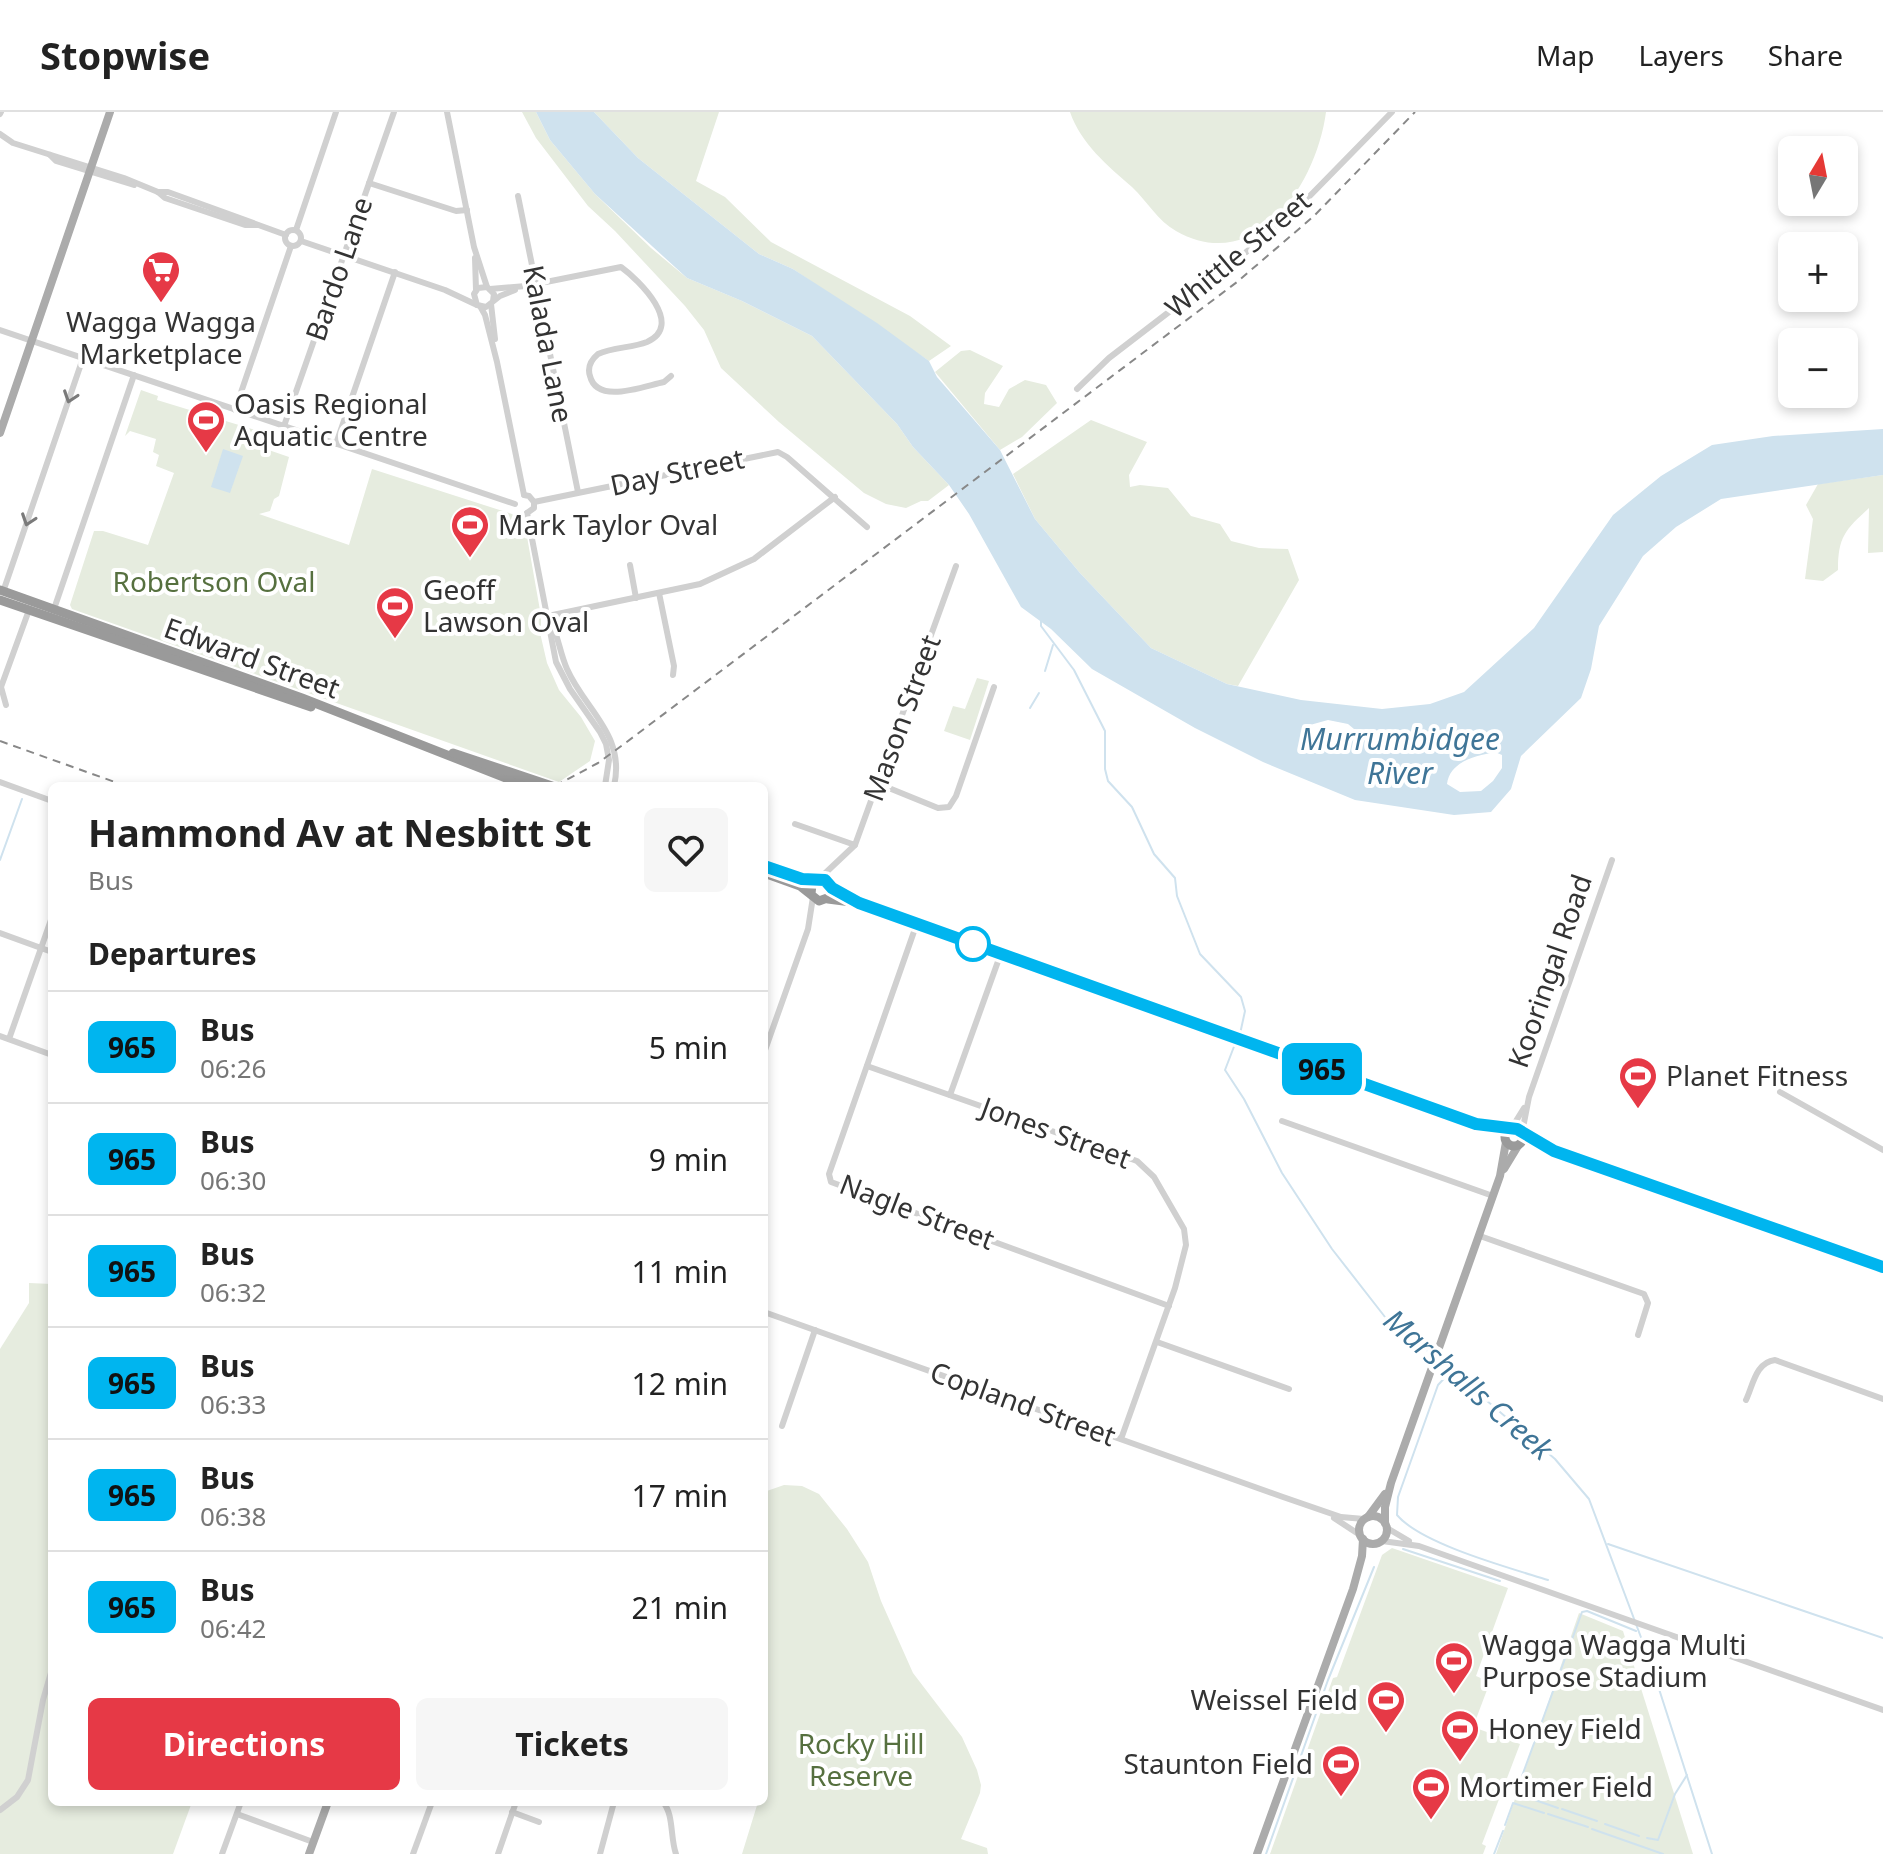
<!DOCTYPE html>
<meta charset="utf-8">
<style>
:root{--surface:#fff;--page:#f6f6f6;--text:#222;--muted:#767676;--line:#e0e0e0;--accent:#e63946}
body{margin:0;font-family:"Noto Sans",sans-serif;background:var(--page);color:var(--text);height:100vh;display:flex;flex-direction:column;font-size:30px;white-space:nowrap}
*{box-sizing:border-box;margin:0}
p{font-size:26px;color:var(--muted)}
.icon{flex:none;width:44px;height:44px;fill:none;stroke:currentColor;stroke-width:2;stroke-linecap:round;stroke-linejoin:round}
.map{position:relative;flex:1;overflow:hidden}
.drawer{position:absolute;left:48px;top:670px;width:720px;height:1024px;display:flex;flex-direction:column;background:var(--surface);border-radius:12px;box-shadow:0 4px 12px #0003}
.drawer>*{flex:none}
.badge{padding:0 16px;border-radius:12px;font-size:28px;line-height:52px}
.needle{width:52px;rotate:10deg}
.controls{position:absolute;left:1778px;top:24px;display:grid;gap:16px}
.controls a{display:grid;place-items:center;width:80px;height:80px;border-radius:12px;background:var(--surface);box-shadow:0 4px 12px #0003;font-size:40px}
.map>.badge{position:absolute;translate:-50% -50%;box-shadow:0 0 0 4px #fff}
h2{padding:0 40px;font-size:30px;line-height:72px}
.round{display:grid;place-items:center;flex:none;width:84px;height:84px;border-radius:12px;background:var(--page)}
.overview{display:flex;align-items:center;justify-content:space-between;height:136px;padding:0 40px}
h1{font-size:38px;font-weight:700;line-height:60px}
.primary-button{display:flex;gap:16px;margin-top:auto;padding:16px 40px}
.primary-button a{flex:1;height:92px;border-radius:12px;background:var(--accent);color:#fff;font-size:32px;font-weight:700;line-height:92px;text-align:center}
.primary-button a+a{background:var(--page);color:var(--text)}
ul{padding:0;list-style:none}
li{display:flex;align-items:center;gap:24px;height:112px;padding:0 40px;border-top:2px solid var(--line)}
li div{flex:1}
li b{display:block;font-size:30px}
li em{font-style:normal}
li .badge{min-width:88px;font-weight:700;text-align:center}
header{display:flex;align-items:center;gap:48px;box-sizing:border-box;height:112px;padding:0 40px;background:var(--surface);border-bottom:2px solid var(--line)}
header strong{font-size:38px}
nav{display:flex;gap:44px;margin-inline-start:auto;font-size:28px}
.map>svg:first-child{display:block}
.green{fill:#e6ecdf}
.water{fill:#cfe2ee;fill-rule:evenodd}
.lines{fill:none;stroke-linecap:round;stroke-linejoin:round}
.stream{stroke:#cfe2ee;stroke-width:2}
.minor{stroke:#d0d0d0;stroke-width:6}
.major{stroke:#ababab;stroke-width:8}
.highway{stroke:#9a9a9a;stroke-width:9}
.rail{stroke:#888;stroke-width:2;stroke-dasharray:8 6;stroke-linecap:butt}
.oneway{stroke:#7a7a7a}
.line-casing{stroke:#fff;stroke-width:18}
.line{stroke:#00b5ef;stroke-width:12}
.stop-dot{fill:#fff;stroke:#00b5ef;stroke-width:4}
.labels{text-anchor:middle;stroke-width:8;stroke-linejoin:round;paint-order:stroke}
.street-label{font-size:28px;fill:#333;stroke:#fff}
.poi-label{font-size:28px;fill:#333;stroke:#fff;text-anchor:start}
.park-label{font-size:28px;fill:#56703f;stroke:#fff}
.water-label{font-size:30px;font-style:italic;fill:#3f7597;stroke:#fff}
</style>
<header>
<strong>Stopwise</strong>
<nav><a>Map</a><a>Layers</a><a>Share</a></nav>
</header>
<div class="map">
<svg width="1883" height="1742" viewBox="0 0 1883 1742">
<rect width="100%" height="100%" fill="#fff"/>
<g class="green">
<polygon points="522,0 536,0 550,28 595,82 651,136 687,166 742,189 812,224 897,312 913,335 949,373 928,389 921,389 906,396 886,392 864,381 779,310 721,256 704,218 685,194 615,119 588,94 536,26"/>
<polygon points="594,0 719,0 696,69 725,85 771,130 910,204 951,234 929,249 793,157 759,142 638,46"/>
<path d="M1070,0H1326C1317,70 1257,165 1176,119C1158,109 1147,89 1132,75C1108,54 1081,32 1070,0Z"/>
<polygon points="970,238 1003,254 985,281 984,292 999,295 1009,277 1025,268 1046,273 1057,291 1022,325 1000,338 935,260 961,239"/>
<polygon points="141,278 158,284 157,288 265,321 260,335 289,345 279,384 274,387 270,399 259,402 349,433 372,357 512,402 520,409 526,419 541,504 541,525 547,551 559,578 581,605 595,629 590,649 559,670 72,497 70,493 94,419 103,419 148,433 174,361 156,354 159,343 153,340 156,327 130,319 125,324"/>
<polygon points="1091,308 1147,330 1129,363 1130,375 1140,373 1168,376 1191,404 1220,412 1231,429 1259,436 1288,437 1299,468 1238,574 1227,572 1151,536 1080,461 1035,407 1013,362"/>
<path d="M1883,363V440L1868,441L1869,396C1845,418 1838,425 1838,458L1823,469L1805,467L1813,407L1806,393L1818,372Z"/>
<polygon points="977,566 989,569 970,628 944,619 953,594 965,597"/>
<polygon points="29,1171 52,1172 52,1690 192,1690 173,1742 0,1742 0,1237 29,1191"/>
<polygon points="784,1373 802,1374 819,1382 847,1417 868,1450 881,1489 913,1561 962,1625 977,1658 981,1673 980,1681 961,1727 987,1736 988,1742 742,1742 758,1690 764,1690 764,1668 767,1657 764,1655 764,1380"/>
<polygon points="1392,1436 1508,1476 1476,1564 1490,1570 1473,1615 1520,1632 1482,1732 1486,1734 1483,1742 1270,1742 1333,1566 1337,1565 1382,1443"/>
<polygon points="1579,1501 1623,1519 1693,1742 1496,1742"/>
</g>
<g class="water">
<path d="M536,0H594L638,46L759,142L793,157L877,211L929,249L937,265L1000,338L1035,407L1080,461L1151,536L1227,572L1301,588L1382,597L1430,592L1464,580L1534,516L1613,403L1661,364L1712,333L1773,324L1883,317V363L1721,387L1676,415L1643,444L1599,514L1591,557L1581,586L1521,644L1511,677L1491,700L1454,703L1355,688L1263,650L1195,616L1092,557L1051,517L1021,495L969,402L949,373L913,335L897,312L812,224L742,189L687,166L595,82L550,28ZM1328,608L1348,612L1354,617L1353,625C1338,639 1321,632 1306,620L1310,613ZM1495,640L1502,643V656L1493,669L1481,679L1460,680L1447,672C1450,649 1476,644 1495,640Z"/>
<polygon points="223,337 243,344 230,381 211,375"/>
</g>
<g class="lines">
<g class="stream">
<polyline points="1041,509 1041,514 1074,558 1105,619 1105,657 1108,669 1132,695 1154,742 1175,766 1177,784 1200,842 1241,885 1245,899 1240,922"/>
<polyline points="1045,559 1053,533"/>
<polyline points="1030,596 1039,581"/>
<polyline points="0,748 22,687"/>
<polyline points="1235,932 1225,958 1244,987 1282,1061 1332,1137 1385,1205 1433,1243"/>
<polyline points="1438,1247 1555,1347 1589,1387 1651,1552 1712,1742"/>
<path d="M1451,1259L1438,1273L1398,1385L1397,1403C1421,1432 1510,1456 1548,1468"/>
<polyline points="1608,1432 1883,1526"/>
<polyline points="1403,1437 1500,1469"/>
<polyline points="1521,1683 1518,1680 1518,1675 1582,1500 1587,1499 1636,1519"/>
<polyline points="1532,1687 1558,1696"/>
<polyline points="1562,1697 1597,1709"/>
<polyline points="1548,1702 1588,1715"/>
<polyline points="1605,1712 1639,1724"/>
<polyline points="1505,1713 1513,1691 1544,1701"/>
<polyline points="1592,1717 1663,1742"/>
<polyline points="1647,1726 1658,1728 1675,1682 1687,1663"/>
<polyline points="1266,1742 1328,1568 1374,1455"/>
<polyline points="1494,1742 1503,1719"/>
</g>
<g class="minor">
<polyline points="447,0 474,135 487,175"/>
<polyline points="0,2 1,0"/>
<polyline points="0,22 13,31 124,66 158,80 165,86 245,113 257,113"/>
<polyline points="50,43 56,49 134,73"/>
<polyline points="369,71 456,99 467,98"/>
<polyline points="158,80 168,80 286,123"/>
<polyline points="518,84 578,380"/>
<circle cx="293" cy="126" r="8"/>
<polyline points="296,118 336,0"/>
<polyline points="301,129 445,178 477,193"/>
<polyline points="475,146 476,178"/>
<path d="M490,177L526,174L621,155C639,168 685,213 647,230C632,236 613,235 598,242C591,248 587,255 590,264C597,293 644,274 664,270L671,264"/>
<polyline points="493,189 494,182 487,175 478,176 474,182 477,193 486,195 500,184 515,178"/>
<polyline points="491,192 495,227"/>
<polyline points="480,194 485,203 497,250 524,383"/>
<polyline points="0,218 515,392"/>
<polyline points="1077,277 1109,246 1238,147 1299,95 1392,0"/>
<polyline points="235,298 291,134"/>
<polyline points="284,314 394,0"/>
<polyline points="336,332 395,160"/>
<polyline points="524,383 529,384 534,390 534,396 527,401"/>
<polyline points="534,390 778,340 787,345 867,415"/>
<polyline points="527,401 556,550 570,577 600,620 606,632 609,648 605,674"/>
<polyline points="630,453 636,486"/>
<polyline points="3,480 83,246"/>
<polyline points="659,481 674,554 673,563"/>
<polyline points="54,497 134,263"/>
<polyline points="548,504 700,472 754,447 835,385"/>
<path d="M548,504C558,520 559,539 567,557C585,598 626,623 614,674"/>
<polyline points="6,593 1,575 29,498"/>
<polyline points="0,670 52,689"/>
<polyline points="879,672 938,696 949,695 956,684 994,575"/>
<polyline points="795,712 855,733"/>
<polyline points="819,767 855,733 956,454"/>
<polyline points="917,811 829,1062 831,1070 1169,1194"/>
<polyline points="0,821 52,840"/>
<polyline points="0,924 52,943"/>
<polyline points="9,927 52,805"/>
<polyline points="764,941 808,817 813,785"/>
<polyline points="867,954 1137,1049 1154,1065 1184,1117 1186,1133 1175,1176 1121,1327"/>
<polyline points="1780,980 1883,1038"/>
<polyline points="950,983 1001,841"/>
<polyline points="1282,1009 1493,1084"/>
<polyline points="1511,1017 1524,996"/>
<polyline points="1522,1021 1529,985 1612,748"/>
<polyline points="1480,1124 1644,1182 1648,1191 1638,1223"/>
<polyline points="764,1200 1283,1385 1341,1405 1364,1407"/>
<polyline points="1157,1230 1289,1277"/>
<path d="M1746,1288C1753,1273 1756,1250 1775,1248L1883,1287"/>
<polyline points="782,1314 815,1218"/>
<polyline points="1334,1406 1360,1423"/>
<polyline points="1387,1416 1409,1429"/>
<polyline points="1382,1429 1419,1434 1883,1598"/>
<path d="M663,1690C674,1703 670,1725 676,1742"/>
<polyline points="0,1698 17,1685 28,1668 43,1588 52,1557"/>
<polyline points="512,1700 539,1710"/>
<polyline points="237,1702 313,1730"/>
<polyline points="222,1742 241,1690"/>
<polyline points="413,1742 432,1690"/>
<polyline points="498,1742 516,1690"/>
<polyline points="600,1742 614,1690"/>
</g>
<g class="major">
<polyline points="0,321 110,0"/>
<polyline points="1504,1057 1518,1034"/>
<circle cx="1373" cy="1418" r="14"/>
<polyline points="1368,1405 1385,1382"/>
<polyline points="1385,1411 1385,1395 1391,1371 1500,1064 1506,1030"/>
<polyline points="309,1742 328,1690"/>
<polyline points="1257,1742 1353,1477 1362,1444 1363,1427"/>
</g>
<g class="highway">
<polyline points="0,478 302,586 526,674"/>
<polyline points="0,488 311,595"/>
<polyline points="453,641 552,674"/>
<polyline points="764,754 802,767 817,768"/>
<polyline points="764,761 800,774 819,789 830,785 832,776 828,769 819,767 812,772 811,782"/>
<polyline points="828,787 859,791 1476,1012 1511,1017"/>
<circle cx="1514" cy="1025" r="9"/>
<polyline points="1522,1021 1554,1039 1883,1155"/>
</g>
<g class="rail">
<polyline points="0,629 126,674"/>
<polyline points="555,674 598,651 624,632 1237,170 1314,104 1415,0"/>
</g>
</g>
<defs><path id="oneway-chevron" d="M-2-3.5L2.5 0L-2 3.5" fill="none" stroke-width="1.6" stroke-linecap="round" stroke-linejoin="round" transform="scale(2)"/></defs>
<g class="oneway">
<use href="#oneway-chevron" transform="translate(70 285) rotate(109)"/>
<use href="#oneway-chevron" transform="translate(28 408) rotate(109)"/>
</g>
<g class="lines">
<g class="line-casing">
<polyline id="line" points="764,754 802,767 825,768 832,776 859,791 1476,1012 1517,1017 1554,1039 1883,1155"/>
</g>
<use href="#line" class="line"/>
</g>
<defs>
<g id="supermarket-pin" transform="scale(2)"><path d="M0 17L-7.5 6A9.5 9.5 0 1 1 7.5 6Z" fill="#e63946" stroke="#fff"/><path d="M-6-5.5h2.5l.6 2H6L4.5 2H-2.5L-4.4-4H-6ZM-1.5 3.2a1.3 1.3 0 1 0 .1 0ZM3 3.2a1.3 1.3 0 1 0 .1 0Z" fill="#fff"/></g>
<g id="stadium-pin" transform="scale(2)"><path d="M0 17L-7.5 6A9.5 9.5 0 1 1 7.5 6Z" fill="#e63946" stroke="#fff"/><path d="M0-5a6.5 5 0 1 0 0 10a6.5 5 0 1 0 0-10ZM-3.5-1.8h7v3.6h-7Z" fill="#fff"/></g>
</defs>
<g fill-rule="evenodd">
<use href="#supermarket-pin" x="161" y="158"/>
<use href="#stadium-pin" x="206" y="308"/>
<use href="#stadium-pin" x="470" y="413"/>
<use href="#stadium-pin" x="395" y="494"/>
<use href="#stadium-pin" x="1638" y="964"/>
<use href="#stadium-pin" x="1454" y="1549"/>
<use href="#stadium-pin" x="1386" y="1588"/>
<use href="#stadium-pin" x="1460" y="1617"/>
<use href="#stadium-pin" x="1341" y="1652"/>
<use href="#stadium-pin" x="1431" y="1675"/>
</g>
<circle class="stop-dot" cx="973" cy="832" r="16"/>
<g class="labels">
<g class="street-label">
<text transform="translate(1238 142) rotate(-40)" y="10">Whittle Street</text>
<text transform="translate(339 157) rotate(-71)" y="10">Bardo Lane</text>
<text transform="translate(548 232) rotate(79)" y="10">Kalada Lane</text>
<text transform="translate(677 360) rotate(-12)" y="10">Day Street</text>
<text transform="translate(252 546) rotate(20)" y="10">Edward Street</text>
<text transform="translate(902 606) rotate(-70)" y="10">Mason Street</text>
<text transform="translate(1550 859) rotate(-71)" y="10">Kooringal Road</text>
<text transform="translate(1056 1021) rotate(20)" y="10">Jones Street</text>
<text transform="translate(917 1100) rotate(21)" y="10">Nagle Street</text>
<text transform="translate(1023 1292) rotate(20)" y="10">Copland Street</text>
</g>
<g class="poi-label">
<text x="161" y="220" text-anchor="middle">Wagga Wagga<tspan x="161" dy="32">Marketplace</tspan></text>
<text x="234" y="302">Oasis Regional<tspan x="234" dy="32">Aquatic Centre</tspan></text>
<text x="498" y="423">Mark Taylor Oval</text>
<text x="423" y="488">Geoff<tspan x="423" dy="32">Lawson Oval</tspan></text>
<text x="1666" y="974">Planet Fitness</text>
<text x="1482" y="1543">Wagga Wagga Multi<tspan x="1482" dy="32">Purpose Stadium</tspan></text>
<text x="1358" y="1598" text-anchor="end">Weissel Field</text>
<text x="1488" y="1627">Honey Field</text>
<text x="1313" y="1662" text-anchor="end">Staunton Field</text>
<text x="1459" y="1685">Mortimer Field</text>
</g>
<g class="park-label">
<text x="214" y="480">Robertson Oval</text>
<text x="861" y="1642">Rocky Hill<tspan x="861" dy="32">Reserve</tspan></text>
</g>
<g class="water-label">
<text x="1400" y="638">Murrumbidgee<tspan x="1400" dy="34">River</tspan></text>
<text transform="translate(1468 1273) rotate(41)" y="10">Marshalls Creek</text>
</g>
</g>
</svg>
<div class="controls">
<a><svg class="needle" viewBox="-14 -14 28 28"><path d="M0-13l5 13h-10z" fill="#e53935"/><path d="M0 13l5-13h-10z" fill="#767676"/></svg></a>
<a>+</a>
<a>−</a>
</div>
<b class="badge" style="left:1322px;top:957px;background:#00b5ef;color:#111">965</b>
<section class="drawer">
<div class="overview"><div><h1>Hammond Av at Nesbitt St</h1><p>Bus</p></div><a class="round"><svg class="icon" aria-label="heart" viewBox="0 0 24 24"><path d="M12 20l-8-8c-3-5 5-10 8-4 3-6 11-1 8 4z"/></svg></a></div>
<h2>Departures</h2>
<ul>
<li><span class="badge" style="background:#00b5ef;color:#111">965</span><div><b>Bus</b><p>06:26</p></div><em>5 min</em></li>
<li><span class="badge" style="background:#00b5ef;color:#111">965</span><div><b>Bus</b><p>06:30</p></div><em>9 min</em></li>
<li><span class="badge" style="background:#00b5ef;color:#111">965</span><div><b>Bus</b><p>06:32</p></div><em>11 min</em></li>
<li><span class="badge" style="background:#00b5ef;color:#111">965</span><div><b>Bus</b><p>06:33</p></div><em>12 min</em></li>
<li><span class="badge" style="background:#00b5ef;color:#111">965</span><div><b>Bus</b><p>06:38</p></div><em>17 min</em></li>
<li><span class="badge" style="background:#00b5ef;color:#111">965</span><div><b>Bus</b><p>06:42</p></div><em>21 min</em></li>
</ul>
<div class="primary-button"><a>Directions</a><a>Tickets</a></div>
</section>
</div>
